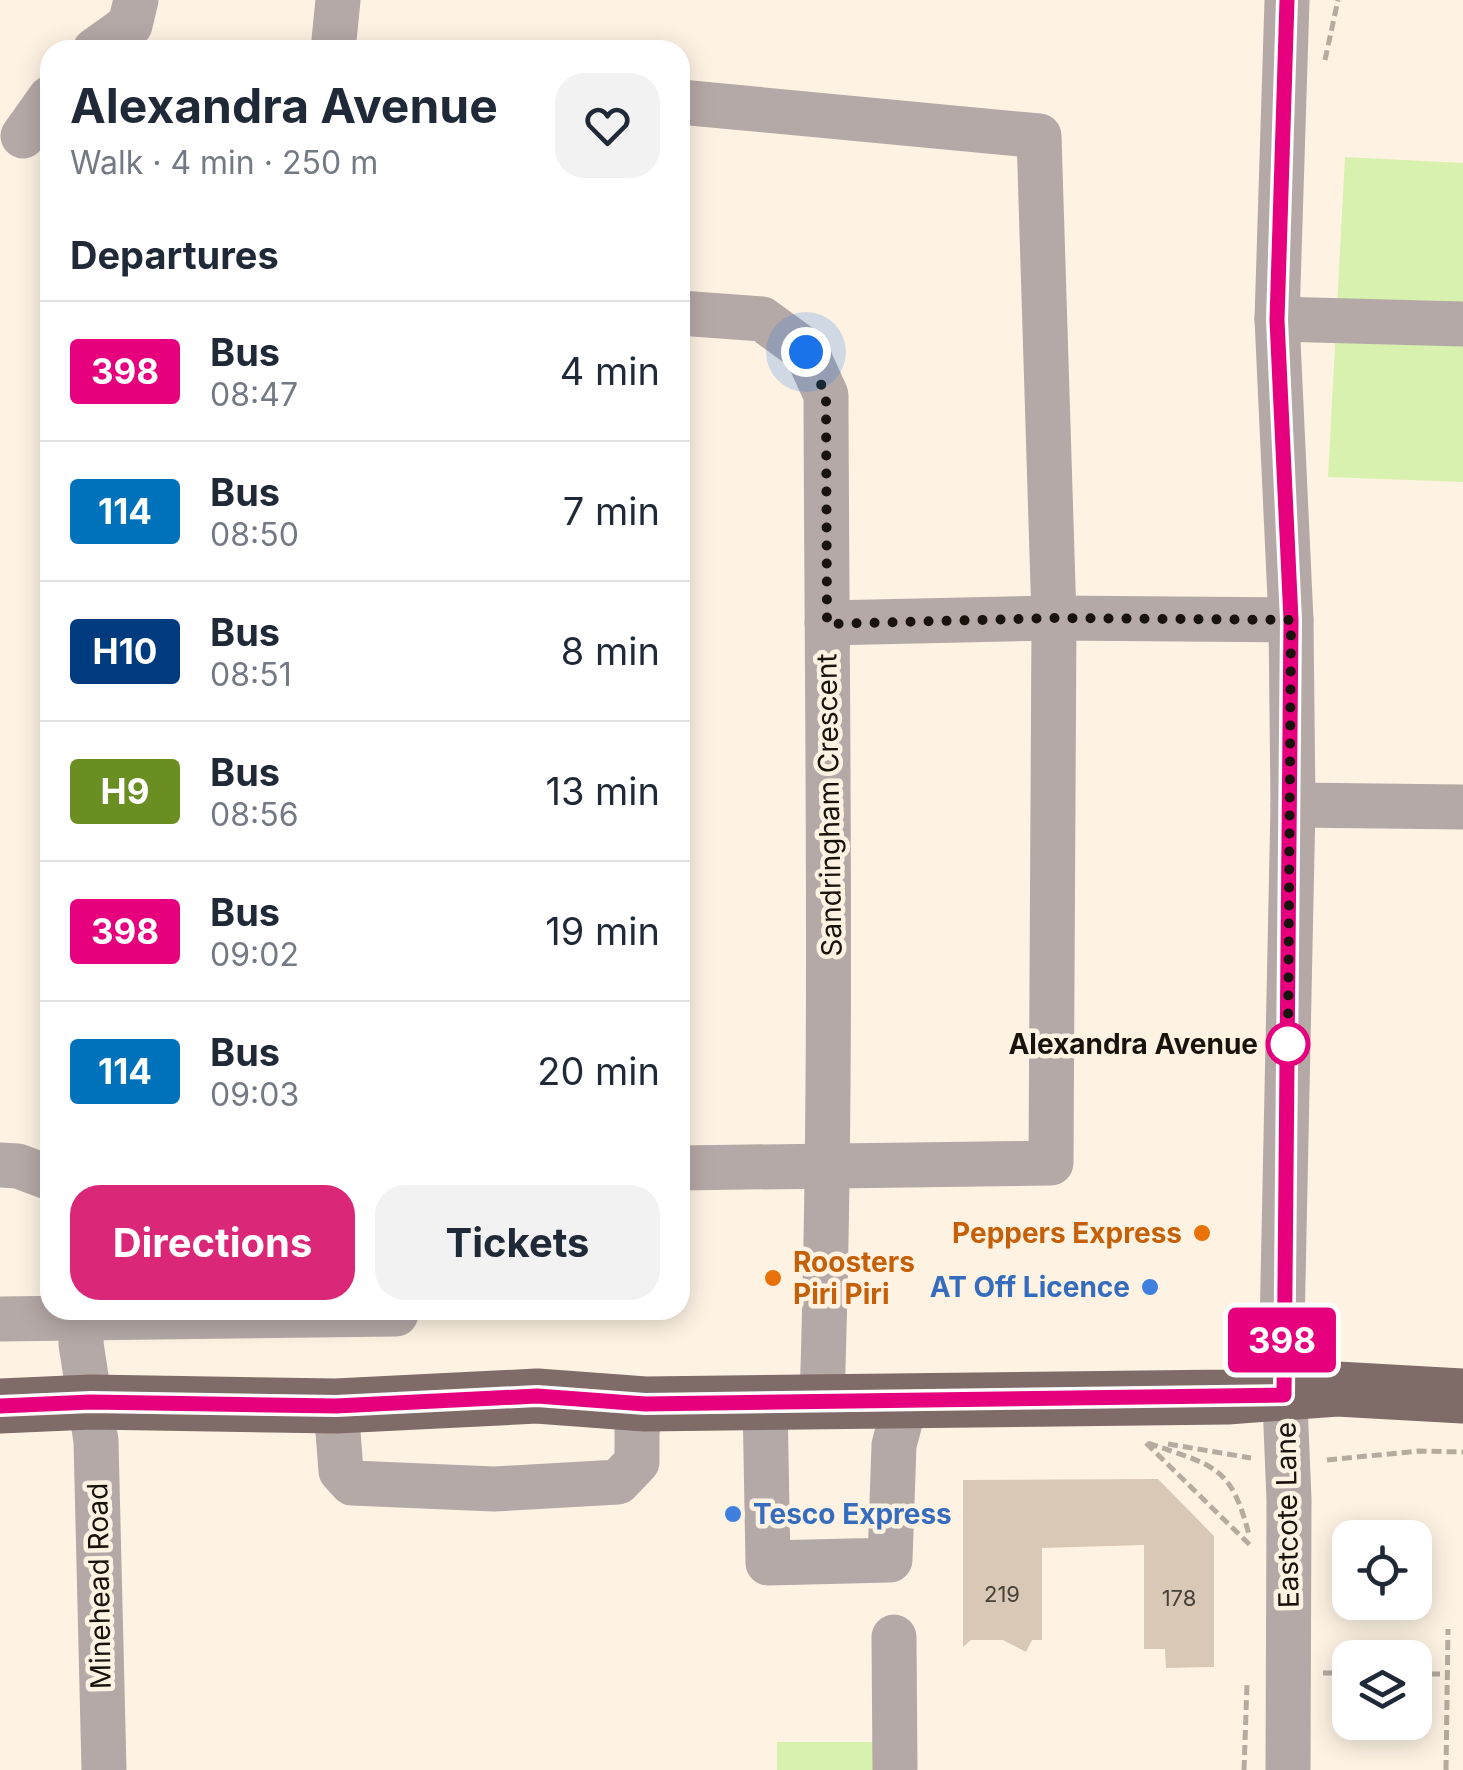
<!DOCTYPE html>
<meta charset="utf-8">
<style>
:root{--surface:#fff;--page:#f2f2f3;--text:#1f2937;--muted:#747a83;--line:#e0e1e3;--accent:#db2777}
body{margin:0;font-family:Inter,sans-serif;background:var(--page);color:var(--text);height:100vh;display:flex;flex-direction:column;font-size:38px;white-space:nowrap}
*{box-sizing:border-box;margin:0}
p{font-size:32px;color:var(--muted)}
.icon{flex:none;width:55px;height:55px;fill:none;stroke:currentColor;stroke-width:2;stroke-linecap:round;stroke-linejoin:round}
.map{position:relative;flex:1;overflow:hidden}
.drawer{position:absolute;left:40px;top:40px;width:650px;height:1280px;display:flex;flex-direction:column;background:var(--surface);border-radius:30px;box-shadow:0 5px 25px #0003}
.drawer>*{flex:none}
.badge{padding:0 20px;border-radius:8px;font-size:35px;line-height:65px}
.tools{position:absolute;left:1332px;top:1520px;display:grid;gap:20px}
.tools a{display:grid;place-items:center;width:100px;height:100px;border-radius:20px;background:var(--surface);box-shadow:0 5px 25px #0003;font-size:50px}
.you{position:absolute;width:50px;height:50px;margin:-25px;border:8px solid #fff;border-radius:50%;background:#1a73e8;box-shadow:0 0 0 15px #1a73e833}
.map>.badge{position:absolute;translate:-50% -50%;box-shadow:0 0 0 5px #fff}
h2{padding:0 30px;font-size:38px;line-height:90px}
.round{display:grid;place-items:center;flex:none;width:105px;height:105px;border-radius:30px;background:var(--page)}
.summary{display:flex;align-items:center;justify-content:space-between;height:170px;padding:0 30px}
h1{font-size:48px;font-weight:700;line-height:75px}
.primary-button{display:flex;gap:20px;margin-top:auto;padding:20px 30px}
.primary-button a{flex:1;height:115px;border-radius:30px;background:var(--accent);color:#fff;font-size:40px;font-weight:700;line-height:115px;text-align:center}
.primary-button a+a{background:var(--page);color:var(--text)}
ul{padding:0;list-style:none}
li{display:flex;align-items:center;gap:30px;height:140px;padding:0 30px;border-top:2px solid var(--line)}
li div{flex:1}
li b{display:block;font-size:38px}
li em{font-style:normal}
li .badge{min-width:110px;font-weight:700;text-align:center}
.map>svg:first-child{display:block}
.green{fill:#d8f1ae}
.building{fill:#dac8b7}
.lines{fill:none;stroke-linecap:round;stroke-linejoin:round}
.path{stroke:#b5ac9f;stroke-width:5;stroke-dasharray:10 5;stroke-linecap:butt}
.minor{stroke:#b5a9a7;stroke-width:45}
.major{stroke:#7f6b68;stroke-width:55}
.line-casing{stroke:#fff;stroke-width:22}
.line{stroke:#e6007e;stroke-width:15}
.walk{stroke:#18140d;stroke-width:10;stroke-dasharray:0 18}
.stop-dot{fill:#fff;stroke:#e6007e;stroke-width:5}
.food-dot{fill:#e8710a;stroke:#fef3e3;stroke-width:4}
.shop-dot{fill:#3f7fe0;stroke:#fef3e3;stroke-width:4}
.labels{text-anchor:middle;stroke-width:9;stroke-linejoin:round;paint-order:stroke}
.number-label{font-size:22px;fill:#484138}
.street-label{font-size:28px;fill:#18140d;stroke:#fef3e3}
.stop-label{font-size:28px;font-weight:bold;fill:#18140d;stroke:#fef3e3;text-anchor:end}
.food-label{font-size:28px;font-weight:bold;fill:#c56008;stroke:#fef3e3;text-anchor:end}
.shop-label{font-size:28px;font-weight:bold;fill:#366cbe;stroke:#fef3e3;text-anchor:end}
</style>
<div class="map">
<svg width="1463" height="1770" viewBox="0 0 1463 1770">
<rect width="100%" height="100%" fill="#fef3e3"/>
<g class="green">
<polygon points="1345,157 1463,163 1463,482 1328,477"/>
<rect x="777" y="1742" width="97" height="28"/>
</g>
<polygon class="building" points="1158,1479 1214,1536 1214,1667 1166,1668 1165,1649 1144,1649 1144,1545 1042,1548 1042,1640 1032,1640 1026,1652 1003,1640 971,1640 963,1647 963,1480"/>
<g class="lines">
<g class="path">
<polyline points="1325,60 1338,0"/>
<polyline points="1229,1353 1230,1340 1243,1333"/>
<polyline points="1146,1443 1252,1547"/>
<path d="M1148,1443C1213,1466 1231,1464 1249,1535"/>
<polyline points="1168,1444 1251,1458"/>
<polyline points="1327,1460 1419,1451 1463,1452"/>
<polyline points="1323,1673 1350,1673"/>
<polyline points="1415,1674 1447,1674"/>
<polyline points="1244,1770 1247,1683"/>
<polyline points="1446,1770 1448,1629"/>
</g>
<g class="minor">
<polyline points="1287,0 1277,319 1291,620 1293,805 1282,1329 1289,1500 1288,1770"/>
<polyline points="95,50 130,25 136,0"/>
<polyline points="333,50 338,0"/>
<polyline points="680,102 1039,136 1054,618 1051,1163 680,1168"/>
<polyline points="23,136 50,98"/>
<path d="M680,313L762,319L806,351L826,395C827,730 833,1065 822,1400"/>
<polyline points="1277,319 1463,324"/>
<polyline points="827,623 1054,618 1291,620"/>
<polyline points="1293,805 1463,807"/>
<polyline points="0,1165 18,1166 50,1178"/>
<polyline points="83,1310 81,1344 96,1441 104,1770"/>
<polyline points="0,1319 396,1314"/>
<polyline points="765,1400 768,1563 890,1560 894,1445 906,1400"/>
<polyline points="336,1406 341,1471 352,1483 494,1489 618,1482 637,1462 637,1430 645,1404"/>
<polyline points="894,1637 895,1770"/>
</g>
<polyline class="major" points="0,1406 91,1402 336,1406 537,1396 645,1404 1227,1397 1337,1389 1463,1396"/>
</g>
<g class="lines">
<g class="line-casing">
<polyline id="line" points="0,1406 91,1402 336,1406 537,1396 645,1404 1284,1395 1291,620 1277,320 1287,0"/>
</g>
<use href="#line" class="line"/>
<polyline class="walk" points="806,352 826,395 827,624 1054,618 1291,620 1288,1044"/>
</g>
<circle class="stop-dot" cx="1288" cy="1044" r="20"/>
<g class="food-dot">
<circle cx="1202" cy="1233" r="10"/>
<circle cx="773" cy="1278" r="10"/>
</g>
<g class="shop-dot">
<circle cx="1150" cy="1287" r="10"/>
<circle cx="733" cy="1514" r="10"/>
</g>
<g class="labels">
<g class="number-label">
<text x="1002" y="1602">219</text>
<text x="1179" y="1606">178</text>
</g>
<g class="street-label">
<text transform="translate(829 805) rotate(-91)" y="10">Sandringham Crescent</text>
<text transform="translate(1287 1515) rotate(-91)" y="10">Eastcote Lane</text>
<text transform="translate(99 1586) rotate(-91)" y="10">Minehead Road</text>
</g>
<g class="stop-label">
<text x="1258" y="1054">Alexandra Avenue</text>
</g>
<g class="food-label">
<text x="1182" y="1243">Peppers Express</text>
<text x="793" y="1272" text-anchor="start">Roosters<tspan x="793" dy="32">Piri Piri</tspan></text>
</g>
<g class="shop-label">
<text x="1130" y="1297">AT Off Licence</text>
<text x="753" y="1524" text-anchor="start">Tesco Express</text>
</g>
</g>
</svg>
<div class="tools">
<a><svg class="icon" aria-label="locate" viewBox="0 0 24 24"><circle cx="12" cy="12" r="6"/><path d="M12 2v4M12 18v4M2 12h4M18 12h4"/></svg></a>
<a><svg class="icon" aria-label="layers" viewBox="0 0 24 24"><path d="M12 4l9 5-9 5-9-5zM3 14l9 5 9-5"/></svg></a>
</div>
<div class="you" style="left:806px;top:352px"></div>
<b class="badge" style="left:1282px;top:1340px;background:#e6007e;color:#fff">398</b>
<section class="drawer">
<div class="summary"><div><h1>Alexandra Avenue</h1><p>Walk · 4 min · 250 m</p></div><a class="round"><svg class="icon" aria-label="heart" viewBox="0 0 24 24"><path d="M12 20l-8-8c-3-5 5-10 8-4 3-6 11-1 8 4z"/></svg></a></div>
<h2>Departures</h2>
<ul>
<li><span class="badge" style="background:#e6007e;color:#fff">398</span><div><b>Bus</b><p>08:47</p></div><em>4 min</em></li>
<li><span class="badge" style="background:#0072bc;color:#fff">114</span><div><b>Bus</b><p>08:50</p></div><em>7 min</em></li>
<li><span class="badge" style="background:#003b80;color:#fff">H10</span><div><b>Bus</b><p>08:51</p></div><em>8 min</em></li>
<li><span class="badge" style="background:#6b8e23;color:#fff">H9</span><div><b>Bus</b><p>08:56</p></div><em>13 min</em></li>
<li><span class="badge" style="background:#e6007e;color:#fff">398</span><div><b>Bus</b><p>09:02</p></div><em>19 min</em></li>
<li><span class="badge" style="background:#0072bc;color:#fff">114</span><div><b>Bus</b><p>09:03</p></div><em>20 min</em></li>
</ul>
<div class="primary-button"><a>Directions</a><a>Tickets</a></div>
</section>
</div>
